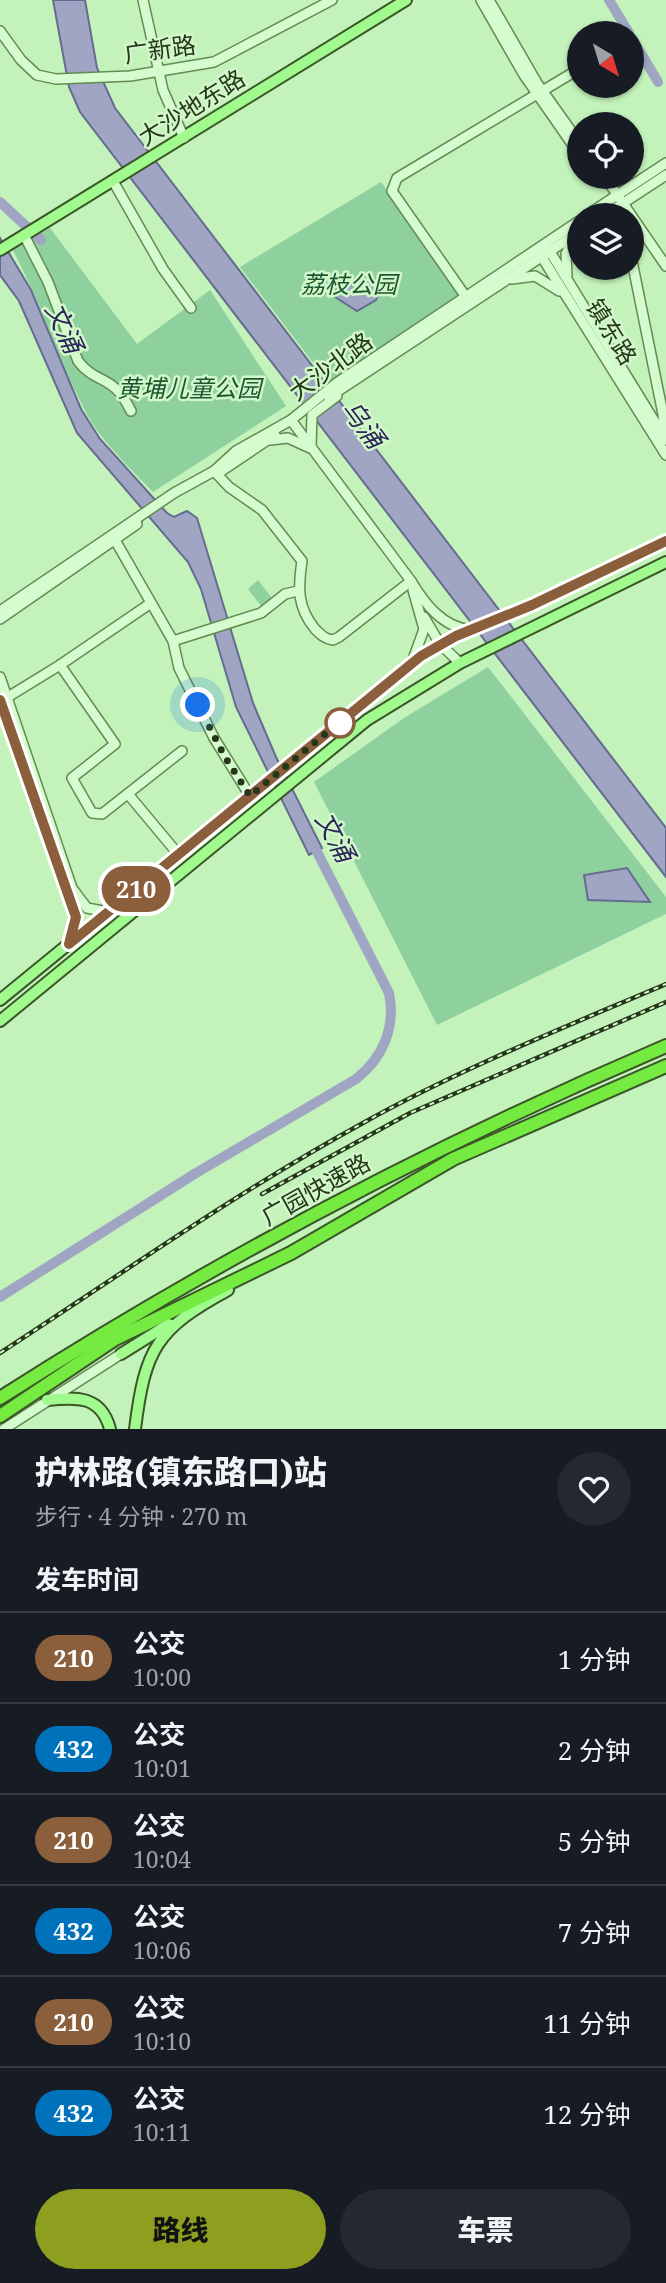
<!DOCTYPE html>
<html lang="zh">
<meta charset="utf-8">
<style>
:root{--surface:#171b24;--page:#242831;--text:#f1f3f6;--muted:#9ea1a6;--line:#363941;--accent:#8e9e1e}
body{margin:0;font-family:"Noto Serif","Noto Sans SC",serif;background:var(--page);color:var(--text);height:100vh;display:flex;flex-direction:column;font-size:26px;white-space:nowrap}
*{box-sizing:border-box;margin:0}
p{font-size:23px;color:var(--muted)}
.icon{flex:none;width:38px;height:38px;fill:none;stroke:currentColor;stroke-width:2;stroke-linecap:round;stroke-linejoin:round}
.map{position:relative;height:1429px;overflow:hidden}
.panel{display:flex;flex-direction:column;background:var(--surface);flex:1}
.panel>*{flex:none}
.badge{padding:0 14px;border-radius:23px;font-size:24px;line-height:46px}
.needle{width:46px;rotate:142deg}
.buttons{position:absolute;left:567px;top:21px;display:grid;gap:14px}
.buttons a{display:grid;place-items:center;width:77px;height:77px;border-radius:50%;background:var(--surface);box-shadow:0 2px 5px #0004;font-size:35px}
.you{position:absolute;width:35px;height:35px;margin:-18px;border:5px solid #fff;border-radius:50%;background:#1a73e8;box-shadow:0 0 0 10px #1a73e833}
.map>.badge{position:absolute;translate:-50% -50%;box-shadow:0 0 0 4px #fff}
h2{padding:0 35px;font-size:26px;line-height:63px}
.round{display:grid;place-items:center;flex:none;width:74px;height:74px;border-radius:37px;background:var(--page)}
.overview{display:flex;align-items:center;justify-content:space-between;height:119px;padding:0 35px}
h1{font-size:33px;font-weight:800;line-height:52px}
.primary-button{display:flex;gap:14px;margin-top:auto;padding:14px 35px}
.primary-button a{flex:1;height:80px;border-radius:42px;background:var(--accent);color:#111;font-size:28px;font-weight:800;line-height:80px;text-align:center}
.primary-button a+a{background:var(--page);color:var(--text)}
ul{padding:0;list-style:none}
li{display:flex;align-items:center;gap:21px;height:91px;padding:0 35px;border-top:2px solid var(--line)}
li div{flex:1}
li b{display:block;font-size:26px}
li em{font-style:normal}
li .badge{min-width:77px;font-weight:700;text-align:center}
.map>svg:first-child{display:block}
.green{fill:#8ed09e}
.water{fill:#9fa5c2;stroke:#666b90;stroke-width:2}
.lines{fill:none;stroke-linecap:round;stroke-linejoin:round}
.river{stroke:#9fa5c2;stroke-width:10}
.minor-casing{stroke:#658a53;stroke-width:12}
.major-casing{stroke:#3b5628;stroke-width:14}
.highway-casing{stroke:#3b5628;stroke-width:16}
.minor{stroke:#d5fcce;stroke-width:9}
.major{stroke:#a0fa8d;stroke-width:10}
.highway{stroke:#75eb41;stroke-width:12}
.rail-casing{stroke:#25371a;stroke-width:4.5}
.rail{stroke:#d2f8ca;stroke-width:2;stroke-dasharray:5;stroke-linecap:butt}
.line-casing{stroke:#fff;stroke-width:16}
.line{stroke:#8b5e3c;stroke-width:10}
.walk{stroke:#25371a;stroke-width:7;stroke-dasharray:0 12.6}
.stop-dot{fill:#fff;stroke:#8b5e3c;stroke-width:3.5}
.labels{text-anchor:middle;stroke-width:5;stroke-linejoin:round;paint-order:stroke}
.street-label{font-size:24px;fill:#25371a;stroke:#d2f8ca}
.park-label{font-size:24px;font-style:italic;fill:#1e5633;stroke:#d2f8ca}
.water-label{font-size:26px;font-style:italic;fill:#2b2759;stroke:#d2f8ca}
</style>
<div class="map">
<svg width="666" height="1429" viewBox="0 0 666 1429">
<rect width="100%" height="100%" fill="#c3f2ba"/>
<g class="green">
<polygon points="381,182 463,296 328,382 240,267"/>
<path d="M50,228L137,344L210,290L286,406L153,492C129,467 100,440 84,409C58,357 40,302 13,250Z"/>
<polygon points="258,580 272,598 261,606 248,589"/>
<polygon points="488,667 666,897 666,914 437,1025 314,782 404,718"/>
</g>
<g class="water">
<polygon points="53,0 85,0 97,68 115,108 666,828 666,877 80,112 69,87"/>
<polygon points="0,238 31,290 81,409 100,439 167,513 174,517 187,511 197,518 253,703 276,757 322,848 309,855 236,707 201,589 188,562 77,433 19,301 0,275"/>
<polygon points="377,279 383,285 376,300 357,311 332,295 336,288"/>
<polygon points="627,868 650,902 588,900 584,875"/>
</g>
<g class="lines">
<g class="river">
<polyline points="609,0 629,33"/>
<polyline points="632,38 658,82"/>
<polyline points="0,202 41,240"/>
<path d="M0,1297L196,1173L356,1079C383,1058 396,1027 389,993L310,838"/>
</g>
<g class="minor-casing">
<g id="minor">
<polyline points="143,0 163,90 184,138"/>
<polyline points="481,0 524,75 579,154"/>
<polyline points="489,0 537,83 579,142"/>
<polyline points="0,31 21,60 37,75 56,79 130,76 214,62 332,0"/>
<polyline points="605,177 666,266"/>
<polyline points="113,181 163,269 191,308"/>
<polyline points="587,215 666,163"/>
<polyline points="605,215 666,175"/>
<path d="M24,235L48,282L78,361C97,386 112,372 131,411"/>
<polyline points="546,250 549,250 666,440"/>
<polyline points="538,251 666,455"/>
<polyline points="632,261 663,414 664,426 661,432"/>
<polyline points="567,276 566,254 575,236"/>
<polyline points="512,279 535,276 559,291"/>
<polyline points="466,297 392,191 397,178 579,69"/>
<polyline points="329,397 579,232"/>
<path d="M291,420L411,581C425,604 442,627 471,630"/>
<polyline points="270,440 288,438 310,448"/>
<polyline points="311,447 312,415 337,396"/>
<path d="M214,471L229,487L262,510L302,561C298,588 297,607 315,629C321,635 325,639 333,640L339,637L411,581"/>
<polyline points="217,474 275,435"/>
<polyline points="115,540 173,641 179,668 214,738 250,796"/>
<polyline points="0,611 174,493 214,471 236,451 291,420 338,382 579,221"/>
<polyline points="424,617 440,644 460,663"/>
<polyline points="0,619 137,524"/>
<polyline points="173,641 261,613 285,594 298,591"/>
<polyline points="412,662 424,629 413,590"/>
<polyline points="60,665 115,744 72,778 92,813 102,814 182,751"/>
<polyline points="0,677 72,888 87,908 108,912"/>
<polyline points="0,700 76,917 69,943"/>
<polyline points="3,700 60,665 151,603"/>
<polyline points="128,794 178,854"/>
<polyline points="4,1429 121,1354"/>
</g>
</g>
<g class="major-casing">
<g id="major">
<polyline points="0,250 406,0"/>
<polyline points="0,1000 421,656 454,637 532,605 666,541"/>
<polyline points="0,1021 367,720 460,663 666,562"/>
<polyline points="121,1354 169,1324"/>
<path d="M47,1400C76,1397 101,1395 110,1429"/>
<path d="M135,1429C145,1349 156,1329 228,1290"/>
</g>
</g>
<g class="highway-casing">
<g id="highway">
<path d="M0,1398C213,1262 434,1145 666,1046"/>
<polyline points="0,1416 115,1339 291,1253 453,1159 666,1066"/>
</g>
</g>
<use href="#minor" class="minor"/>
<use href="#major" class="major"/>
<use href="#highway" class="highway"/>
<g class="rail-casing">
<g id="rail">
<polyline points="262,1194 410,1113 666,1002"/>
<path d="M0,1353C120,1275 237,1192 363,1123C460,1069 563,1028 666,984"/>
</g>
</g>
<use href="#rail" class="rail"/>
</g>
<g class="lines">
<g class="line-casing">
<polyline id="line" points="0,700 76,917 69,944 421,656 456,636 532,605 666,541"/>
</g>
<use href="#line" class="line"/>
<polyline class="walk" points="198,705 225,757 250,796 348,715 340,723"/>
</g>
<circle class="stop-dot" cx="340" cy="723" r="14"/>
<g class="labels">
<g class="street-label">
<text transform="translate(160 50) rotate(-8)" y="8">广新路</text>
<text transform="translate(192 108) rotate(-32)" y="8">大沙地东路</text>
<text transform="translate(611 332) rotate(58)" y="8">镇东路</text>
<text transform="translate(331 367) rotate(-36)" y="8">大沙北路</text>
<text transform="translate(316 1190) rotate(-29)" y="8">广园快速路</text>
</g>
<g class="park-label">
<text x="349" y="293">荔枝公园</text>
<text x="189" y="397">黄埔儿童公园</text>
</g>
<g class="water-label">
<text transform="translate(64 328) rotate(65)" y="9">文涌</text>
<text transform="translate(363 424) rotate(53)" y="9">乌涌</text>
<text transform="translate(335 837) rotate(62)" y="9">文涌</text>
</g>
</g>
</svg>
<div class="buttons">
<a><svg class="needle" viewBox="-14 -14 28 28"><path d="M0-13l5 13h-10z" fill="#e53935"/><path d="M0 13l5-13h-10z" fill="#9ea1a6"/></svg></a>
<a><svg class="icon" aria-label="locate" viewBox="0 0 24 24"><circle cx="12" cy="12" r="6"/><path d="M12 2v4M12 18v4M2 12h4M18 12h4"/></svg></a>
<a><svg class="icon" aria-label="layers" viewBox="0 0 24 24"><path d="M12 4l9 5-9 5-9-5zM3 14l9 5 9-5"/></svg></a>
</div>
<div class="you" style="left:198px;top:705px"></div>
<b class="badge" style="left:136px;top:889px;background:#8b5e3c;color:#fff">210</b>
</div>
<section class="panel">
<div class="overview"><div><h1>护林路(镇东路口)站</h1><p>步行 · 4 分钟 · 270 m</p></div><a class="round"><svg class="icon" aria-label="heart" viewBox="0 0 24 24"><path d="M12 20l-8-8c-3-5 5-10 8-4 3-6 11-1 8 4z"/></svg></a></div>
<h2>发车时间</h2>
<ul>
<li><span class="badge" style="background:#8b5e3c;color:#fff">210</span><div><b>公交</b><p>10:00</p></div><em>1 分钟</em></li>
<li><span class="badge" style="background:#0072bc;color:#fff">432</span><div><b>公交</b><p>10:01</p></div><em>2 分钟</em></li>
<li><span class="badge" style="background:#8b5e3c;color:#fff">210</span><div><b>公交</b><p>10:04</p></div><em>5 分钟</em></li>
<li><span class="badge" style="background:#0072bc;color:#fff">432</span><div><b>公交</b><p>10:06</p></div><em>7 分钟</em></li>
<li><span class="badge" style="background:#8b5e3c;color:#fff">210</span><div><b>公交</b><p>10:10</p></div><em>11 分钟</em></li>
<li><span class="badge" style="background:#0072bc;color:#fff">432</span><div><b>公交</b><p>10:11</p></div><em>12 分钟</em></li>
</ul>
<div class="primary-button"><a>路线</a><a>车票</a></div>
</section>
